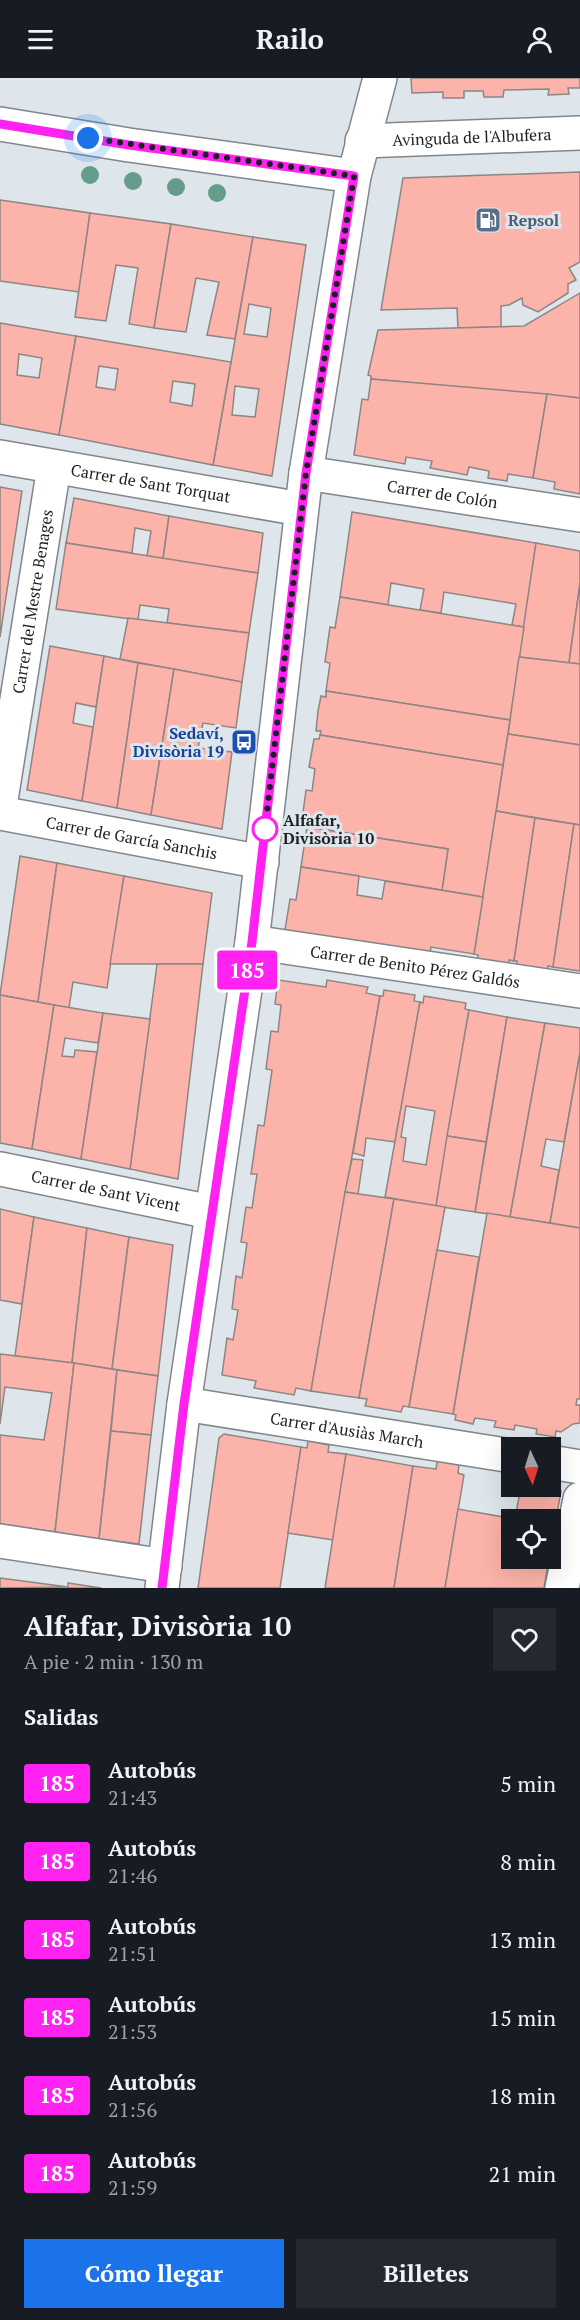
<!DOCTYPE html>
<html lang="es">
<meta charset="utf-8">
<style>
:root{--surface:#171b24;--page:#242831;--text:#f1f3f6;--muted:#9ea1a6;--accent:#1a73e8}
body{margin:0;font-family:"PT Serif",serif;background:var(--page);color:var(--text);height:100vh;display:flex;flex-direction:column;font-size:22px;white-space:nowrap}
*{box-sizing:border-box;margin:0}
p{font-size:20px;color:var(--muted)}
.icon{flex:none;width:33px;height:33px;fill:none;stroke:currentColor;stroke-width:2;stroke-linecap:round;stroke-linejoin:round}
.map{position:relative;height:1510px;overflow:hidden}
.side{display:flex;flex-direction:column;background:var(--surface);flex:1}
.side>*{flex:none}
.badge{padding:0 12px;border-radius:4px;font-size:21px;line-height:39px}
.needle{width:39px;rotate:176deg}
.buttons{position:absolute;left:501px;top:1359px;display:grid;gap:12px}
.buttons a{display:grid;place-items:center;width:60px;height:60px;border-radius:0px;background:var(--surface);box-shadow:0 6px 24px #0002;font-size:30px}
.you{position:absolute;width:30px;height:30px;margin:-15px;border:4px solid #fff;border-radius:50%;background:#1a73e8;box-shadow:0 0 0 9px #1a73e833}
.map>.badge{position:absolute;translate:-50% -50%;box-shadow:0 0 0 3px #fff}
h2{padding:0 24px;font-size:22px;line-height:54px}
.round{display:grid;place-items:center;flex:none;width:63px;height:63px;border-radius:0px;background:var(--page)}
.summary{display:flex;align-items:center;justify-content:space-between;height:102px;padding:0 24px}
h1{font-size:28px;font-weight:700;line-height:45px}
.primary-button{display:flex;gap:12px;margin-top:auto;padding:12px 24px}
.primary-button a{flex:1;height:69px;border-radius:0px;background:var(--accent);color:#fff;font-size:24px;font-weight:700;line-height:69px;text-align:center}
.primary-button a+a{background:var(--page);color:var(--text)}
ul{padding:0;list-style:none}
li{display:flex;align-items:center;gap:18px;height:78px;padding:0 24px}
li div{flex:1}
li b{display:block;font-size:22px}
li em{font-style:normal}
li .badge{min-width:66px;font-weight:700;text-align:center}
header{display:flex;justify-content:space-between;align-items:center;height:78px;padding:0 24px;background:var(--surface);font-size:27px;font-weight:700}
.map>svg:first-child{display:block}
.building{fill:#fcb3a9;stroke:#8e8584;stroke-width:1.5;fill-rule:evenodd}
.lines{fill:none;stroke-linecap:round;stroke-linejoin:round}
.street-casing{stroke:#80868c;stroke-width:36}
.secondary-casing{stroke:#80868c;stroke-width:36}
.street{stroke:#fff;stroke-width:33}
.secondary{stroke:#fff;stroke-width:33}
.tree{fill:#669c8c}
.line-casing{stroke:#fff;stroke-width:14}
.line{stroke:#ff22f1;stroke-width:9}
.walk{stroke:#1c1f21;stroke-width:6;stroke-dasharray:0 10.8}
.stop-dot{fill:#fff;stroke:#ff22f1;stroke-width:3}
.labels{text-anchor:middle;stroke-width:6;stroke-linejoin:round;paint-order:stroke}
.street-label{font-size:16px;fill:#1c1f21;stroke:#dee6ec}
.service-label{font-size:16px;font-weight:bold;fill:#4e5e75;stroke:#dee6ec;text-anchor:start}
.transit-label{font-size:16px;font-weight:bold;fill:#164399;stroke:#dee6ec;text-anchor:end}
.stop-label{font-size:16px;font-weight:bold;fill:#1c1f21;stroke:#dee6ec;text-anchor:start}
</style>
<header><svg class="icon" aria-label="menu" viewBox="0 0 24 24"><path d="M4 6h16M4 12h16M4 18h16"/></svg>Railo<svg class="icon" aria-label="person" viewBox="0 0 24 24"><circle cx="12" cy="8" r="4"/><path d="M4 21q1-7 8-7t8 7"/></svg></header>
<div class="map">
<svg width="580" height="1510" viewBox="0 0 580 1510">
<rect width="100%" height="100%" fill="#dee6ec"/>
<g class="building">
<polygon points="411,0 580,0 580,10 568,10 569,16 548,17 549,11 504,12 503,19 484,19 483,13 464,13 464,20 443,20 443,14 412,15"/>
<polygon points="580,94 580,184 569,190 576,202 568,206 568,215 538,234 523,227 522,220 509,227 501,228 501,249 458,250 457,230 381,232 403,100"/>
<polygon points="0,122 90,135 79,214 0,203"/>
<polygon points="90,135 171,146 154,250 129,246 138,190 116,187 106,243 75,239"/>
<polygon points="171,146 253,159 235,261 207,257 219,204 196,200 186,254 154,250"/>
<path d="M253,159L306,167L272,398L213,387ZM249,226L271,230L267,259L244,256ZM235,308L259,311L255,339L232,337Z"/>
<polygon points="580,215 580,320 371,301 371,298 368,297 378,252 524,248"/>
<path d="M0,245L76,258L59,357L0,346ZM19,276L42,280L39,300L17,297Z"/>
<path d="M76,258L231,284L213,387L59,357ZM99,288L118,291L115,312L96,309ZM173,303L195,306L192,328L170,324Z"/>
<polygon points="371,301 547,316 533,400 508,396 507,403 488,400 489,393 469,389 467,397 430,390 432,383 406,379 405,386 354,377 362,321 368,322"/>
<polygon points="547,316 580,320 580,416 554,411 555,404 533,400"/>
<polygon points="0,409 22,413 0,559"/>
<polygon points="74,420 169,438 163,481 147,478 151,453 135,450 132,475 66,465"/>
<polygon points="352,434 536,465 524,549 512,547 516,526 444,514 441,535 420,532 424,511 391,505 388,527 340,519"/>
<polygon points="169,438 263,455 258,495 163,481"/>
<polygon points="66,465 258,495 249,555 167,545 169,531 140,527 138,542 56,531"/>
<polygon points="536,465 580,473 580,505 569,585 519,579"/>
<polygon points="580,505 580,586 569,585"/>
<polygon points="340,519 524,549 510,642 326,613 330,585 325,584 330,549 335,550"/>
<polygon points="128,540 249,555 242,604 120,581"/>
<polygon points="50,568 104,578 96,629 76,625 73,645 93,649 82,723 27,712"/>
<polygon points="104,578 138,585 117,730 82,723"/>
<polygon points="519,579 580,586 580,667 508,656"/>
<polygon points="138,585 174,591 151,737 117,730"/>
<polygon points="174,591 242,604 236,650 203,645 198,670 232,674 222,751 151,737"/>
<polygon points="326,613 510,642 503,687 320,657 321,653 316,653 318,633 321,618 326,619"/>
<polygon points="508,656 580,667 580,747 496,733"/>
<polygon points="320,657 503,687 483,819 442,812 448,771 307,749 308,743 302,742 306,712 312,713 315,691 309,689 314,661 319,661"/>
<polygon points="496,733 535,740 514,883 509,882 509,887 478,882 478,877 474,876"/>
<polygon points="535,740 574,746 553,889 548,888 547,894 517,889 517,883 514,883"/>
<polygon points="574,746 580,747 580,893 553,889"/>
<polygon points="307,749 448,771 442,812 301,789"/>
<polygon points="20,778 57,785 38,924 0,917"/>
<polygon points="57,785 124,798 107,910 73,904 69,930 38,924"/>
<polygon points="301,789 359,798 357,817 382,821 385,803 483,819 474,876 431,869 430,876 285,852 290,821 296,822"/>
<polygon points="124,798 212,815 203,886 110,886"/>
<polygon points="157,886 203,886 178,1101 130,1091"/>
<polygon points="278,902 326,909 327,902 368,909 366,915 380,918 311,1313 296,1310 294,1317 254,1310 256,1303 222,1297 227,1260 233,1262 238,1232 232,1231 236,1198 242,1200 247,1165 241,1164 246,1129 252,1130 257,1096 251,1096 258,1047 264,1048 272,992 266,991 271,953 278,954 281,927 275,926"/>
<polygon points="384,912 415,917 414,923 420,924 395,1064 366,1060 364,1078 353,1075 380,918 383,918"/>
<polygon points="0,917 54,927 32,1071 0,1065"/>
<path d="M424,918L466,925L465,931L469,932L436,1128L385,1119L420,924L423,925ZM406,1028L435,1033L426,1087L403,1083L406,1060L401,1059Z"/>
<polygon points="54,927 103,935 98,965 65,960 62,978 74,979 75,972 97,974 81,1081 32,1071"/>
<polygon points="469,932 507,939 486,1064 447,1058"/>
<polygon points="103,935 150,941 130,1091 81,1081"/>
<polygon points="507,939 545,945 510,1139 475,1134"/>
<polygon points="545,945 580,950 580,975 564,1064 546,1061 541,1088 559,1092 550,1145 510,1139"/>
<polygon points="580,975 580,1150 550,1145"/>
<polygon points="447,1058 486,1064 475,1134 436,1128"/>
<polygon points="352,1081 363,1082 358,1116 345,1114"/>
<polygon points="345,1114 394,1121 359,1320 311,1313"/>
<polygon points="394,1121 445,1129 409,1329 403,1328 401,1334 365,1328 367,1321 359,1320"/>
<polygon points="0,1131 34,1139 22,1226 0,1222"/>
<polygon points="487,1135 580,1150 580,1321 577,1321 576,1327 580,1327 580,1345 573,1346 561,1354 556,1353 555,1359 536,1356 537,1351 515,1347 514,1352 494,1349 496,1343 475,1340 473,1346 455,1342 456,1337 453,1336"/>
<polygon points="34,1139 87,1150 72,1285 15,1278"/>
<polygon points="87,1150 129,1159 112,1291 72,1285"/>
<polygon points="129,1159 173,1167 158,1298 112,1291"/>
<polygon points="437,1172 479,1179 453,1336 409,1329"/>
<polygon points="0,1276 74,1285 55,1454 0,1446 0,1357 44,1362 52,1315 5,1309 0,1346"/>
<polygon points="74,1285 117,1292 99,1461 55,1454"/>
<polygon points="117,1292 158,1298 151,1357 111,1353"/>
<polygon points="111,1353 151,1357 139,1466 99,1461"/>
<polygon points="224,1356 301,1369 280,1510 198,1510 219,1360"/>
<polygon points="308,1363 329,1367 328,1374 346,1376 333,1462 288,1455 301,1369 307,1370"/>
<polygon points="346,1376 413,1388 394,1510 325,1510"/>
<polygon points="437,1383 459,1387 458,1395 464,1397 445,1510 394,1510 413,1388 436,1391"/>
<polygon points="521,1408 561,1413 550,1474 550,1442 512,1442 512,1480 549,1480 544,1510 445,1510 458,1431 515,1441"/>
<polygon points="0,1500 68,1509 0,1510"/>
<polygon points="68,1505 101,1510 68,1510"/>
</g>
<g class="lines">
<g class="street-casing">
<g id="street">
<path id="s1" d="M362,63L580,55"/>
<path id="s2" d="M0,379L301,431"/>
<path id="s3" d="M306,395L580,437"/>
<path id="s4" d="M0,728L54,389"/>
<path id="s5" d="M0,735L262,784"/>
<path id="s6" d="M252,864L580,913"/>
<path id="s7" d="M0,1091L211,1134"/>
<path id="s8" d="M184,1326L512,1378"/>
<polyline points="550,1384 580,1389"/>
<polyline points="0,1463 165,1488"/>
<polyline points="162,1510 184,1326 252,864 306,395 354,98 380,0"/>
<polyline points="562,1510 580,1421"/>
</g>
</g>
<g class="secondary-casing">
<polyline id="secondary" points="0,46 129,67 354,98"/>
</g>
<use href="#street" class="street"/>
<use href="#secondary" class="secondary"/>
</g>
<g class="tree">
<circle cx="90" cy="97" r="9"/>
<circle cx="133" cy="103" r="9"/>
<circle cx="176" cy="109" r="9"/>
<circle cx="217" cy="115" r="9"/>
</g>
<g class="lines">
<g class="line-casing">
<polyline id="line" points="0,46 129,67 354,98 306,395 252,864 184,1326 162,1510"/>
</g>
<use href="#line" class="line"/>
<polyline class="walk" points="88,60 354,98 306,395 265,751"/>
</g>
<defs>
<g id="fuel-square" transform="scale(1.35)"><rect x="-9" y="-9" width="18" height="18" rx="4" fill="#5c6f8a" stroke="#dee6ec"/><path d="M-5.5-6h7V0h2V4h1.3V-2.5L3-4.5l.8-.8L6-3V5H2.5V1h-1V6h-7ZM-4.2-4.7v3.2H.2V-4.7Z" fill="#fff"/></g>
<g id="bus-square" transform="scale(1.35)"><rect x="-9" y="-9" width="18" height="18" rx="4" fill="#1a4fb4" stroke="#dee6ec"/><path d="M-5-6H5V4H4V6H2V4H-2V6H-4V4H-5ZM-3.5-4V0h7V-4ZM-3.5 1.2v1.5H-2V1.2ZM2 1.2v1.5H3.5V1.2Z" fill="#fff"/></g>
</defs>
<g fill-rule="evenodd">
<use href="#fuel-square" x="488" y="142"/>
<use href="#bus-square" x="244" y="664"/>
</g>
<circle class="stop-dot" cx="265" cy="751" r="12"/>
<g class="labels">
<g class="street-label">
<text dy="6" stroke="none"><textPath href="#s1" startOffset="110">Avinguda de l'Albufera</textPath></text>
<text dy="6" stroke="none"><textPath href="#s2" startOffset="153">Carrer de Sant Torquat</textPath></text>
<text dy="6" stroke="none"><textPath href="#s3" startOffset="138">Carrer de Colón</textPath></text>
<text dy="6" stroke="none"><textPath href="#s4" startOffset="207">Carrer del Mestre Benages</textPath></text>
<text dy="6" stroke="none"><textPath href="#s5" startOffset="134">Carrer de García Sanchis</textPath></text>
<text dy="6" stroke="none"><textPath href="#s6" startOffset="165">Carrer de Benito Pérez Galdós</textPath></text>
<text dy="6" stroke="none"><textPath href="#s7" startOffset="108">Carrer de Sant Vicent</textPath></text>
<text dy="6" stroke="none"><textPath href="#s8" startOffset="165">Carrer d'Ausiàs March</textPath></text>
</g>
<g class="service-label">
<text x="508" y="148">Repsol</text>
</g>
<g class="transit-label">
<text x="224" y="661">Sedaví,<tspan x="224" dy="18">Divisòria 19</tspan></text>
</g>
<g class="stop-label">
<text x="283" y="748">Alfafar,<tspan x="283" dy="18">Divisòria 10</tspan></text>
</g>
</g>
</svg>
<div class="buttons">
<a><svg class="needle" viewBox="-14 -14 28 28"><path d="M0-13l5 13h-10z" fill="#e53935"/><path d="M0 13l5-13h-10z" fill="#9ea1a6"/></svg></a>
<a><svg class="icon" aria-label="locate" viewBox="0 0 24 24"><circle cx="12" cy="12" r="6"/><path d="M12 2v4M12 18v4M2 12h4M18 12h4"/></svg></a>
</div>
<div class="you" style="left:88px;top:60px"></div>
<b class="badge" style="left:247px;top:892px;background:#ff22f1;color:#fff">185</b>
</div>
<section class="side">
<div class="summary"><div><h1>Alfafar, Divisòria 10</h1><p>A pie · 2 min · 130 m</p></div><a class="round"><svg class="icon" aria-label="heart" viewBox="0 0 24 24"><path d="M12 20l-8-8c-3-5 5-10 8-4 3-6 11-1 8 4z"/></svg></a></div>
<h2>Salidas</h2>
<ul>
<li><span class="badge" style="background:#ff22f1;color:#fff">185</span><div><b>Autobús</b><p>21:43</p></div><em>5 min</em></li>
<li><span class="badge" style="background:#ff22f1;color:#fff">185</span><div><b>Autobús</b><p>21:46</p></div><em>8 min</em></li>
<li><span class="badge" style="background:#ff22f1;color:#fff">185</span><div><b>Autobús</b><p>21:51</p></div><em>13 min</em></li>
<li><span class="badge" style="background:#ff22f1;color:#fff">185</span><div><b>Autobús</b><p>21:53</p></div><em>15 min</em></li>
<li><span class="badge" style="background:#ff22f1;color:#fff">185</span><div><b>Autobús</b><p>21:56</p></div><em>18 min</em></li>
<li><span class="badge" style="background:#ff22f1;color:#fff">185</span><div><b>Autobús</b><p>21:59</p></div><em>21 min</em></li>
</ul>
<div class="primary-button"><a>Cómo llegar</a><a>Billetes</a></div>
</section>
